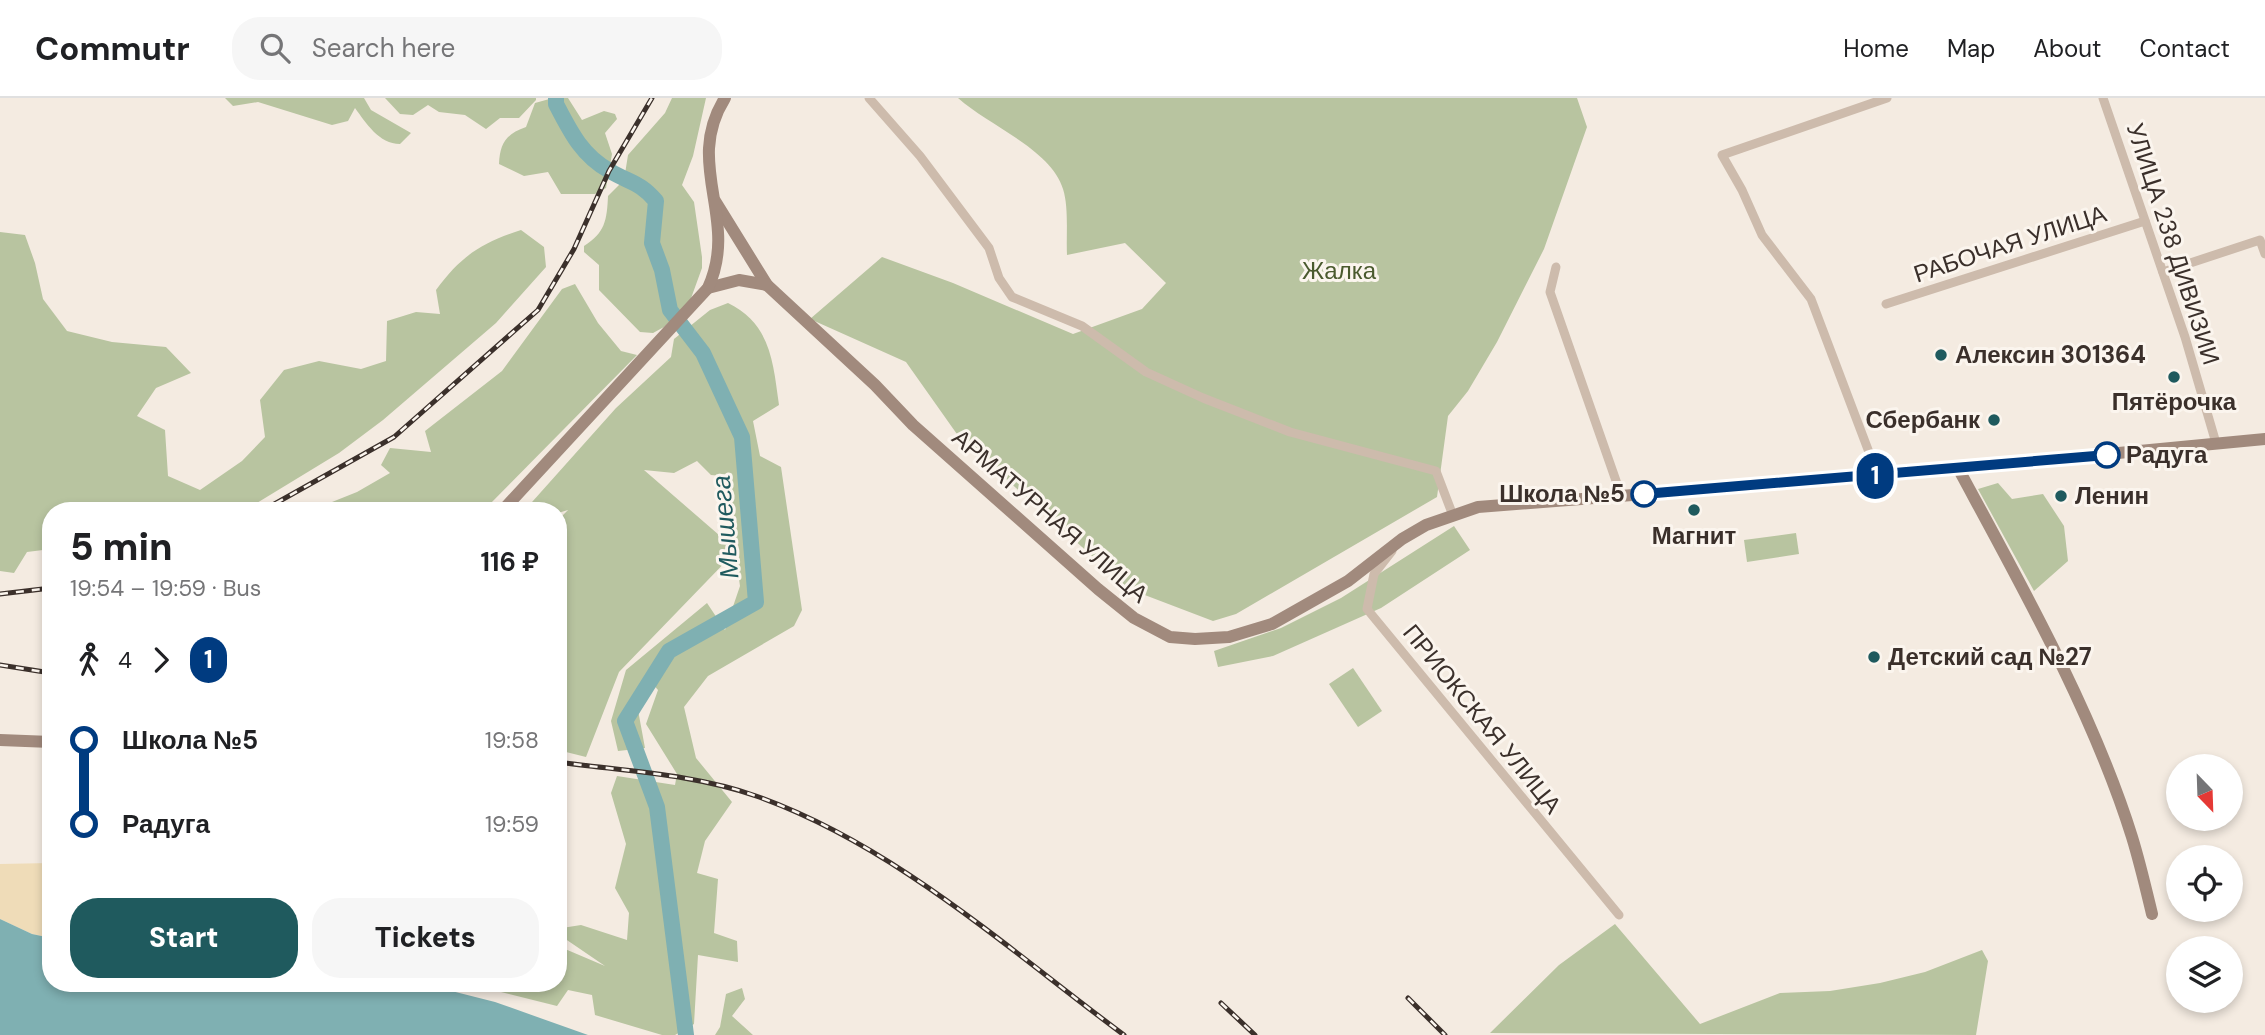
<!DOCTYPE html>
<meta charset="utf-8">
<style>
:root{--surface:#fff;--page:#f6f6f6;--text:#202124;--muted:#757577;--line:#e0e0e0;--accent:#1f5a5e}
body{margin:0;font-family:"DM Sans",sans-serif;background:var(--page);color:var(--text);height:100vh;display:flex;flex-direction:column;font-size:26px;white-space:nowrap}
*{box-sizing:border-box;margin:0}
p{font-size:23px;color:var(--muted)}
.icon{flex:none;width:38px;height:38px;fill:none;stroke:currentColor;stroke-width:2;stroke-linecap:round;stroke-linejoin:round}
.map{position:relative;flex:1;overflow:hidden}
.details{position:absolute;left:42px;top:404px;width:525px;height:490px;display:flex;flex-direction:column;background:var(--surface);border-radius:28px;box-shadow:0 4px 10px #0003}
.details>*{flex:none}
.badge{padding:0 14px;border-radius:23px;font-size:24px;line-height:46px}
.needle{width:46px;rotate:157deg}
.controls{position:absolute;left:2166px;top:656px;display:grid;gap:14px}
.controls a{display:grid;place-items:center;width:77px;height:77px;border-radius:50%;background:var(--surface);box-shadow:0 4px 10px #0003;font-size:35px}
.map>.badge{position:absolute;translate:-50% -50%;box-shadow:0 0 0 4px #fff}
.legs{display:flex;align-items:center;gap:10px;height:77px;padding:0 28px;font-size:23px}
.legs p{margin-inline-start:auto}
.overview{display:flex;align-items:center;justify-content:space-between;height:119px;padding:0 28px}
h1{font-size:38px;font-weight:800;line-height:52px}
.action{display:flex;gap:14px;margin-top:auto;padding:14px 28px}
.action a{flex:1;height:80px;border-radius:28px;background:var(--accent);color:#fff;font-size:28px;font-weight:800;line-height:80px;text-align:center}
.action a+a{background:var(--page);color:var(--text)}
ul{padding:0 28px;list-style:none}
li{display:flex;align-items:center;gap:24px;height:84px;font-size:26px}
li i{display:grid;place-items:center;width:10px;height:100%;margin:0 9px;background:currentColor}
li i::after{content:'';width:18px;height:18px;margin:-9px;border:5px solid;border-radius:50%;background:var(--surface)}
li p{margin-inline-start:auto}
li:first-child i{background:linear-gradient(#0000 50%,currentColor 0)}
li:last-child i{background:linear-gradient(currentColor 50%,#0000 0)}
header{display:flex;align-items:center;gap:42px;box-sizing:border-box;height:98px;padding:0 35px;background:var(--surface);border-bottom:2px solid var(--line)}
header strong{font-size:33px}
nav{display:flex;gap:38px;margin-inline-start:auto;font-size:24px}
.search{width:490px;height:63px;background:var(--page);display:flex;align-items:center;gap:18px;box-sizing:border-box;padding:0 24px;border-radius:28px;color:var(--muted);font-size:26px}
.map>svg:first-child{display:block}
.green{fill:#b8c4a0;fill-rule:evenodd}
.sand{fill:#efdcb8}
.water{fill:#7fb0b2}
.lines{fill:none;stroke-linecap:round;stroke-linejoin:round}
.river{stroke:#7fb0b2;stroke-width:16}
.street{stroke:#cdbbac;stroke-width:9}
.secondary{stroke:#a18a7d;stroke-width:12}
.rail-casing{stroke:#3b302b;stroke-width:5}
.rail{stroke:#fbf5ee;stroke-width:2.5;stroke-dasharray:8;stroke-linecap:butt}
.line-1-casing{stroke:#fff;stroke-width:16}
.line-1{stroke:#003b80;stroke-width:10}
.poi-dot{fill:#1f5a5e;stroke:#fbf5ee;stroke-width:2.5}
.stop-1-dot{fill:#fff;stroke:#003b80;stroke-width:3.5}
.labels{text-anchor:middle;stroke-width:6;stroke-linejoin:round;paint-order:stroke}
.street-label{font-size:24px;fill:#3b302b;stroke:#fbf5ee}
.park-label{font-size:24px;fill:#4a5a2e;stroke:#fbf5ee}
.poi-label{font-size:24px;font-weight:bold;fill:#3b302b;stroke:#fbf5ee;text-anchor:start}
.stop-label{font-size:24px;font-weight:bold;fill:#3b302b;stroke:#fbf5ee;text-anchor:start}
.water-label{font-size:26px;font-style:italic;fill:#1f5a5e;stroke:#fbf5ee}
</style>
<header>
<strong>Commutr</strong>
<div class="search"><svg class="icon" aria-label="search" viewBox="0 0 24 24"><circle cx="10" cy="10" r="6"/><path d="M15 15l6 6"/></svg>Search here</div>
<nav><a>Home</a><a>Map</a><a>About</a><a>Contact</a></nav>
</header>
<div class="map">
<svg width="2265" height="937" viewBox="0 0 2265 937">
<rect width="100%" height="100%" fill="#f4ebe1"/>
<g class="green">
<path d="M225,0H364L371,12L411,35L400,46C379,46 366,25 355,10L348,23L332,27L258,4L233,8Z"/>
<polygon points="385,0 536,0 536,2 519,20 500,20 486,31 465,17 439,14 428,7 413,17 400,16"/>
<path d="M553,0H568L582,22L604,13L615,16L617,21L605,35L612,56L606,90L595,96H561L548,74L524,78L499,66C500,45 506,36 526,29L535,5Z"/>
<path d="M672,0H706L693,58L682,87L694,104L702,159V170L690,203L664,229L653,235L640,234L599,192V167L584,154V148C605,135 607,122 608,98L624,82L628,57L665,15Z"/>
<path d="M958,0H1577L1587,29L1544,151L1497,244L1468,293L1448,318L1437,399L1236,516L1213,523L1129,491L959,339L906,264L810,221L882,159L953,185L1073,236L1142,211L1166,185L1125,145L1067,157C1066,137 1069,110 1063,91C1051,51 989,28 958,0Z"/>
<path d="M521,132L544,149L546,169L496,225L383,322L339,355L247,411L51,413V451L27,454L14,475L0,473V134L25,137L35,165L43,201L67,233L112,244L166,249L191,275L156,290L137,318L165,332L168,378L200,392L242,363L265,339L260,302L284,272L319,263L361,271L386,263L387,223L416,214L440,216L436,192C461,158 481,145 521,132Z"/>
<polygon points="575,186 598,225 621,253 637,257 488,408 468,408 468,413 316,413 317,410 357,394 390,375 381,367 390,350 431,354 425,333 502,273 562,191"/>
<path d="M728,205C771,226 773,264 779,307L753,323L760,358L781,369L802,512L794,528L708,578L684,609L696,660L732,704L705,743L697,775L718,781L714,835L737,843L738,864L698,857L694,926L675,937H662L595,917L592,897L568,892L557,908L469,886H558V848L605,868L561,838L562,830L581,827L627,842L629,815L615,790L626,746L611,695L617,678L675,687L677,676L646,626L658,592L651,584L638,612L645,650L618,653L611,623L626,572L707,505L725,532L740,488L735,454L619,574L586,659L558,652V422L568,412L558,415L524,413L616,310L671,259L674,241L710,212ZM697,363L711,377L723,378L734,450L644,372L674,375Z"/>
<polygon points="1998,385 2012,401 2043,396 2064,428 2068,463 2034,493 1978,391"/>
<polygon points="1454,428 1470,452 1381,510 1273,558 1218,569 1214,553 1281,530 1341,500"/>
<polygon points="1796,435 1799,456 1747,464 1744,442"/>
<polygon points="1353,570 1382,613 1358,629 1329,586"/>
<polygon points="1615,826 1700,926 1780,895 1830,893 1880,885 1925,874 1982,852 1988,863 1976,937 1490,935 1559,867"/>
<polygon points="742,890 745,901 732,918 753,937 715,937 720,929 726,896"/>
</g>
<polygon class="sand" points="51,765 51,840 32,836 0,821 0,766"/>
<polygon class="water" points="0,821 32,836 51,840 51,886 424,886 495,904 588,937 0,937"/>
<g class="lines">
<path class="river" d="M556,0V6C570,33 582,58 610,73C630,85 640,84 656,103L652,145L662,172L670,212L703,255L742,339L756,504L669,553L625,623L657,709L686,937"/>
<g class="street">
<polyline points="869,0 920,58 989,150 999,180 1012,199 1082,228 1146,274 1203,300 1290,334 1436,373 1452,415"/>
<polyline points="2103,0 2185,239 2216,345"/>
<polyline points="1556,169 1550,194 1621,397"/>
<polyline points="2163,174 2260,142 2265,156"/>
<polyline points="1886,206 2145,123"/>
<polyline points="1878,378 1811,201 1762,137 1742,92 1722,57 1887,0"/>
<polyline points="1392,453 1374,476 1367,511 1619,817"/>
</g>
<g class="secondary">
<polyline points="715,103 767,187 875,287 913,327 1098,491 1134,520 1170,539 1195,541 1229,539 1272,526 1348,483 1402,441 1426,427 1478,409 1878,378 2265,341"/>
<polyline points="708,190 739,182 767,187"/>
<path d="M1958,370C2020,485 2093,614 2132,739C2140,765 2146,791 2152,816"/>
<path d="M502,413L708,190C740,120 683,67 725,0"/>
<polyline points="0,642 51,644"/>
</g>
<g class="rail-casing">
<g id="rail">
<polyline points="262,413 394,339 538,212 574,151 609,73 652,0"/>
<polyline points="0,496 51,490"/>
<polyline points="0,567 51,575"/>
<path d="M558,664C623,673 695,676 756,698C894,747 1008,851 1124,937"/>
<polyline points="1408,900 1445,937"/>
<polyline points="1221,905 1255,937"/>
</g>
</g>
<use href="#rail" class="rail"/>
</g>
<g class="lines">
<g class="line-1-casing">
<polyline id="line-1" points="1644,396 2107,357"/>
</g>
<use href="#line-1" class="line-1"/>
</g>
<g class="poi-dot">
<circle cx="1941" cy="257" r="7"/>
<circle cx="2174" cy="279" r="7"/>
<circle cx="1994" cy="322" r="7"/>
<circle cx="2061" cy="398" r="7"/>
<circle cx="1694" cy="412" r="7"/>
<circle cx="1874" cy="559" r="7"/>
</g>
<g class="stop-1-dot">
<circle cx="2107" cy="357" r="12"/>
<circle cx="1644" cy="396" r="12"/>
</g>
<g class="labels">
<g class="street-label">
<text transform="translate(2010 146) rotate(-18)" y="8">РАБОЧАЯ УЛИЦА</text>
<text transform="translate(2173 146) rotate(72)" y="8">УЛИЦА 238 ДИВИЗИИ</text>
<text transform="translate(1050 418) rotate(41)" y="8">АРМАТУРНАЯ УЛИЦА</text>
<text transform="translate(1482 621) rotate(51)" y="8">ПРИОКСКАЯ УЛИЦА</text>
</g>
<g class="park-label">
<text x="1339" y="181">Жалка</text>
</g>
<g class="poi-label">
<text x="1955" y="265">Алексин 301364</text>
<text x="2174" y="312" text-anchor="middle">Пятёрочка</text>
<text x="1980" y="330" text-anchor="end">Сбербанк</text>
<text x="2075" y="406">Ленин</text>
<text x="1694" y="446" text-anchor="middle">Магнит</text>
<text x="1888" y="567">Детский сад №27</text>
</g>
<g class="stop-label">
<text x="2126" y="365">Радуга</text>
<text x="1625" y="404" text-anchor="end">Школа №5</text>
</g>
<g class="water-label">
<text transform="translate(725 429) rotate(-95)" y="9">Мышега</text>
</g>
</g>
</svg>
<div class="controls">
<a><svg class="needle" viewBox="-14 -14 28 28"><path d="M0-13l5 13h-10z" fill="#e53935"/><path d="M0 13l5-13h-10z" fill="#757577"/></svg></a>
<a><svg class="icon" aria-label="locate" viewBox="0 0 24 24"><circle cx="12" cy="12" r="6"/><path d="M12 2v4M12 18v4M2 12h4M18 12h4"/></svg></a>
<a><svg class="icon" aria-label="layers" viewBox="0 0 24 24"><path d="M12 4l9 5-9 5-9-5zM3 14l9 5 9-5"/></svg></a>
</div>
<b class="badge" style="left:1875px;top:378px;background:#003b80;color:#fff">1</b>
<section class="details">
<div class="overview"><div><h1>5 min</h1><p>19:54 – 19:59 · Bus</p></div><b>116 ₽</b></div>
<div class="legs"><svg class="icon" aria-label="walk" viewBox="0 0 24 24"><circle cx="13" cy="4" r="2"/><path d="M13 8l-2 6 4 7M11 14l-3 7M7 12l3-4h3l4 4"/></svg>4<svg class="icon" aria-label="forward" viewBox="0 0 24 24"><path d="M9 5l7 7-7 7"/></svg><b class="badge" style="background:#003b80;color:#fff">1</b></div>
<ul>
<li><i style="color:#003b80"></i><b>Школа №5</b><p>19:58</p></li>
<li><i style="color:#003b80"></i><b>Радуга</b><p>19:59</p></li>
</ul>
<div class="action"><a>Start</a><a>Tickets</a></div>
</section>
</div>
